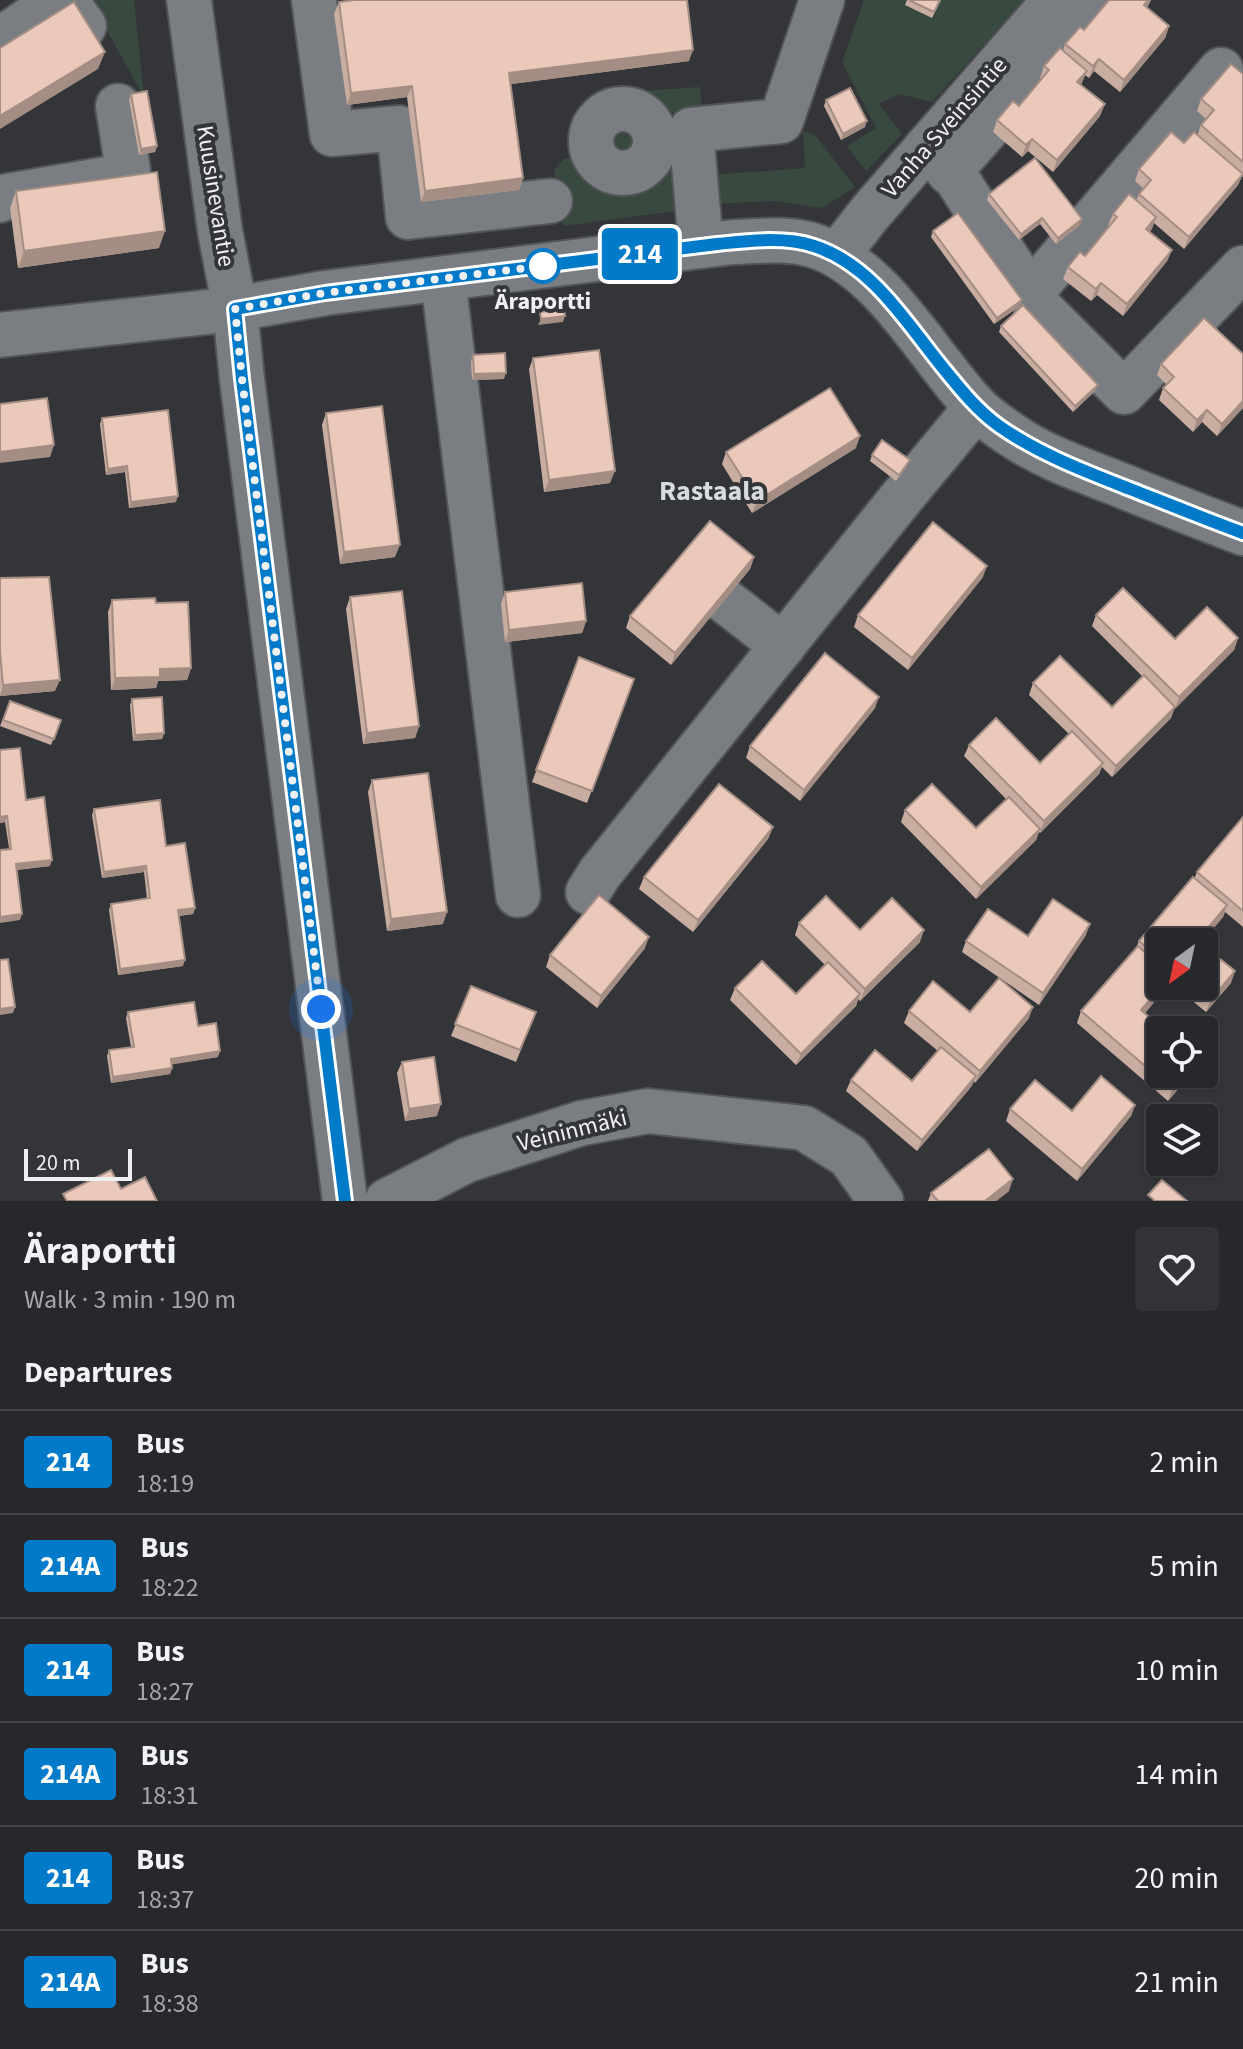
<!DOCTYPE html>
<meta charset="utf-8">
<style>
:root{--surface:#26282b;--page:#323437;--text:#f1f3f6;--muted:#a4a6a9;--line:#424447}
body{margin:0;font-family:"Source Sans 3",sans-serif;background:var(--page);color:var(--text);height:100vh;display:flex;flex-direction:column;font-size:30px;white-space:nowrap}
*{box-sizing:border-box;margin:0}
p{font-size:26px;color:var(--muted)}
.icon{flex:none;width:44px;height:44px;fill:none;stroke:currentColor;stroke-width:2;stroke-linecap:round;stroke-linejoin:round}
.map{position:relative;height:1201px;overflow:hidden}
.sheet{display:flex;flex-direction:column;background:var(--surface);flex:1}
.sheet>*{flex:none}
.badge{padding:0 16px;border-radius:6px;font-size:28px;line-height:52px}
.needle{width:52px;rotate:213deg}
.tools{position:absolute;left:1146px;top:928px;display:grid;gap:16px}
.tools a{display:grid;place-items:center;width:72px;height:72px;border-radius:8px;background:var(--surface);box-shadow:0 2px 6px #0004,0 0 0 2px var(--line);font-size:40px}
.scale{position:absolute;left:24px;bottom:20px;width:108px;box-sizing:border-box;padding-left:8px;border:4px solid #eef0f2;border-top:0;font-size:22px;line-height:28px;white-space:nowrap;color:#eef0f2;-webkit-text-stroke:6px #333539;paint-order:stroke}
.you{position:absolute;width:40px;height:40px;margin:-20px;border:6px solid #fff;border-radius:50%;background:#1a73e8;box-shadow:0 0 0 12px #1a73e833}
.map>.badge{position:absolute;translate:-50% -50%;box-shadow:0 0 0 4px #fff}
h2{padding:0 24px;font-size:30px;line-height:72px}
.round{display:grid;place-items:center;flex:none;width:84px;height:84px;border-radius:8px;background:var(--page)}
.overview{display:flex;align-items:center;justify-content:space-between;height:136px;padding:0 24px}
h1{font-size:38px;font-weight:700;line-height:60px}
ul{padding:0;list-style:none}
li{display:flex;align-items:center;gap:24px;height:104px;padding:0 24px;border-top:2px solid var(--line)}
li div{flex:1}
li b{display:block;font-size:30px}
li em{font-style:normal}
li .badge{min-width:88px;font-weight:700;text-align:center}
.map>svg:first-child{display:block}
.green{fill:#38493f}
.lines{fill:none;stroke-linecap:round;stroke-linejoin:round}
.minor-casing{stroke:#525457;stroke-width:48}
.minor{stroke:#7a7d81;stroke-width:44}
.wall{fill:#c9ada1}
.shaded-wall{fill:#a48d83}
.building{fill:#eac9bb;stroke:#a48d83;stroke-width:2}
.line-casing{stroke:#fff;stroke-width:18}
.line{stroke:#007ac9;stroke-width:12}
.walk{stroke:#eef0f2;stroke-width:8;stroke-dasharray:0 14.4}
.stop-dot{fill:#fff;stroke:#007ac9;stroke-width:4}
.labels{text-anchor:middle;stroke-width:8;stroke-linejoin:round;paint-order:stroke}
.street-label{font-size:24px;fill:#eef0f2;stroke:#333539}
.stop-label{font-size:24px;font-weight:bold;fill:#eef0f2;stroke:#333539}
.quarter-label{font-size:28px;font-weight:bold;fill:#d8dbe0;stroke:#333539}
</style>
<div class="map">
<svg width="1243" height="1201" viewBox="0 0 1243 1201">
<rect width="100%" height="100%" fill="#333539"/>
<g class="green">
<polygon points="81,0 134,0 144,97 106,29"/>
<polygon points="864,0 1024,0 932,102 899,94 879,104 902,134 866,171 847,146 876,128 842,62"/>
<polygon points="700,87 702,112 668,113 641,91"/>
<circle cx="621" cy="142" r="20"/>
<polygon points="803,131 815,135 855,187 822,208 775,201 711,204 709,175 805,168"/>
<polygon points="577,158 605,180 623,185 644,175 657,159 664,159 673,165 676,211 563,226 554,170 564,159"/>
</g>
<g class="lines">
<g class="minor-casing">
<g id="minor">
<polyline points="189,0 220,231 235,309 242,379 345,1201"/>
<polyline points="314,0 332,134 399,128 408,217 550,201"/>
<polyline points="0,40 56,1 73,11 84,26"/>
<circle cx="623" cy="141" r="32"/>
<polyline points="926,148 957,179 1036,304 1124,392 1243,268"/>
<polyline points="949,172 1101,0"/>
<polyline points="0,200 8,196 118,177 128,170 118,106"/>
<polyline points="701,246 691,130 781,121 822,0"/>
<polyline points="837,255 870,213 1055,0"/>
<polyline points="443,279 518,895"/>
<polyline points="1030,294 1221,70"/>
<path d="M0,335L235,309L325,293L733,242C759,241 787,238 812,245C881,265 928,356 975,406C987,419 1003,429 1018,439C1049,459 1085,471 1118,484C1160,501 1201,517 1243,533"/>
<polyline points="724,600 783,646"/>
<polyline points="588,892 600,873 902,497 976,408"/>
<polyline points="387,1201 467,1160 582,1123 648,1111 804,1128 849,1156 881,1201"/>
</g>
</g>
<use href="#minor" class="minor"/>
</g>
<g class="wall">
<polygon points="907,0 941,0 932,18 905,5"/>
<polygon points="1107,0 1151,0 1147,8 1169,26 1165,38 1120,92 1094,71 1089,78 1085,75 1081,84 1100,116 1053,172 1028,151 1022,157 993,132 997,120 1019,106 1041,79 1040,78 1044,66 1063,51 1065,44 1084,30 1108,1"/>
<polygon points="339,2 689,61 511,84 523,178 519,190 421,202 407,97 347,105 334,14"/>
<polygon points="1243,74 1243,177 1242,176 1238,185 1184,249 1154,223 1150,232 1172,250 1167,261 1123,316 1097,295 1091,301 1063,279 1068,267 1085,256 1109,226 1108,225 1113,214 1136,201 1139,194 1144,189 1135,181 1139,169 1197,135 1201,125 1206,119 1197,111 1201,99"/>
<polygon points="131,94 157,146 155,152 139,155 129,100"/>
<polygon points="826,100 865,127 841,140 824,106"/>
<polygon points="16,191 159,248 18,268 10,208"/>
<polygon points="989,194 1080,225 1056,244 1040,224 1019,240 987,200"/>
<polygon points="933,231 1020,306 994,324 931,237"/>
<polygon points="1001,326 1095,391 1073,412 999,332"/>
<polygon points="473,355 504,379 472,380 471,361"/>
<polygon points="533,358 610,483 544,492 529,369"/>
<polygon points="1161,364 1243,408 1217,436 1202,422 1193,432 1159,400 1163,388 1167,385 1157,375"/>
<polygon points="326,413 395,557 340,564 322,425"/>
<polygon points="102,418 176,502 129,508 125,472 106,475 100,424"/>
<polygon points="856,448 752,513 722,464 726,452"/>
<polygon points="872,455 907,466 896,481 870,461"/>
<polygon points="754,557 750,569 671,665 626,628 630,616"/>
<polygon points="983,577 908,670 854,627 858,615"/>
<polygon points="0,578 55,691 0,696"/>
<polygon points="505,592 586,621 582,633 505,642 501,604"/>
<polygon points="350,597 419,726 415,738 363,744 346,609"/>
<polygon points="112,600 156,603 191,668 187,680 158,681 156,688 111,690 108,612"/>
<polygon points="1096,615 1175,639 1238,638 1234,650 1174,709 1171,718 1112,777 1102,767 1099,774 1040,833 1039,832 1036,840 976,899 901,822 905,810 976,828 1006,799 964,756 969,745 1040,763 1069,734 1029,695 1033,683 1112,707 1142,676 1092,626"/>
<polygon points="579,657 634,679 587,803 532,782"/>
<polygon points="132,699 164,733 162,739 133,741 130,705"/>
<polygon points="10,701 61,720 51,745 0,726"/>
<polygon points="875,708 800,801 746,758 750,746"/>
<polygon points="0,750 26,800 50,866 17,870 20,920 5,822 0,823"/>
<polygon points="372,780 443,924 387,931 368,792"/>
<polygon points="94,809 166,846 195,908 193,914 179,916 183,966 118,975 109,910 111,904 147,899 144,872 102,878 92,815"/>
<polygon points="1243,817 1243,927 1225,912 1223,917 1202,942 1160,942 1160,986 1168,986 1145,1013 1191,1074 1168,1101 1077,1023 1081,1011 1136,948 1139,941 1194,879 1197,872"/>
<polygon points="773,827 768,839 693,932 639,889 644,877"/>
<polygon points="799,923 860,930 920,942 860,1001 858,999 856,1006 796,1065 730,1000 735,988 796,994 825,965 795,935"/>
<polygon points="1086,935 1039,1005 962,952 966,941 1028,936"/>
<polygon points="645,948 597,1008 546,967 550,955"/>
<polygon points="1231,983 1206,1012 1174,986 1204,986"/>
<polygon points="471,986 536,1012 516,1062 451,1036"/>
<polygon points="909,1011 970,1012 1029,1018 975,1083 974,1081 971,1087 917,1151 846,1091 851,1080 912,1081 938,1051 904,1023"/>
<polygon points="128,1012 198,1026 218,1057 172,1064 172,1068 170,1074 111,1083 107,1056 109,1050 131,1047 126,1018"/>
<polygon points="402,1062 437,1116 405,1121 397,1073"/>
<polygon points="1135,1105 1131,1116 1077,1181 1006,1121 1010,1109 1072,1111"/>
<polygon points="1009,1191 996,1201 928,1201 931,1193"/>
</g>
<g class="shaded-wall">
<polygon points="1148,0 1151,0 1148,6 1140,17 1144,5"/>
<polygon points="1169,26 1165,38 1120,92 1124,80"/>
<polygon points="693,50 689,61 505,85 509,73"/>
<polygon points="105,52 98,69 0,129 0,116"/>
<polygon points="1099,59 1094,71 1089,78 1093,66"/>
<polygon points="1087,71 1082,83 1073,93 1077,82"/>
<polygon points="412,86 407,97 347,105 351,93"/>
<polygon points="1105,104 1100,116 1053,172 1057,160"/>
<polygon points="867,121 865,127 841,140 843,134"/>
<polygon points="1032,139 1028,151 1022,157 1026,145"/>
<polygon points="157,146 155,152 139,155 141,149"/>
<polygon points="1243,174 1238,185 1184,249 1189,237"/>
<polygon points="523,178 519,190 421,202 425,191"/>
<polygon points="1156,217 1152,229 1142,241 1146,229"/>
<polygon points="1042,218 1040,224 1019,240 1021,234"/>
<polygon points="1082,219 1080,225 1056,244 1058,238"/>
<polygon points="165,231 159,248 18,268 24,251"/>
<polygon points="1172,250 1167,261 1123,316 1127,304"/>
<polygon points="1101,283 1097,295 1091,301 1096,289"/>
<polygon points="1022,300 1020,306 994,324 997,318"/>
<polygon points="565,316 563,322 538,325 541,319"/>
<polygon points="506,373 504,379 472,380 474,374"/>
<polygon points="1098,385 1095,391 1073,412 1075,406"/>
<polygon points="1243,401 1243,408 1217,436 1222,424"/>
<polygon points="1207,410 1202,422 1193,432 1197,420"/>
<polygon points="860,436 856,448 752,513 757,501"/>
<polygon points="54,445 50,457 0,463 0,452"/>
<polygon points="910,460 907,466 896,481 899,475"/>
<polygon points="127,466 125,472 106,475 108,469"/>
<polygon points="615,471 610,483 544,492 549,480"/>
<polygon points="178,496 176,502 129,508 131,502"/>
<polygon points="400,545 395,557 340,564 344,552"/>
<polygon points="754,557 750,569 671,665 675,653"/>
<polygon points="987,566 983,577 908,670 912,658"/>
<polygon points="586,621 582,633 505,642 509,630"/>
<polygon points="1238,638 1234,650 1175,709 1179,697"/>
<polygon points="191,668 187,680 158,681 156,688 111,690 115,678 160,669"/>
<polygon points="60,680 55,691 0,696 3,685"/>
<polygon points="879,697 875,708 800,801 804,790"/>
<polygon points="1175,707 1171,718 1112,777 1116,766"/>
<polygon points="419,726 415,738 363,744 367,733"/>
<polygon points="164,733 162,739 133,741 135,735"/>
<polygon points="1103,763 1099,774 1040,833 1044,821"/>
<polygon points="7,816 5,822 0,823 0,817"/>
<polygon points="773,827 768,839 693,932 698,920"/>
<polygon points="1040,829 1036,840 976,899 981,887"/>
<polygon points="52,860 50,866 14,870 16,864"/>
<polygon points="146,866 144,872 102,878 104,872"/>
<polygon points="1227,905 1223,917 1202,942 1197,942"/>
<polygon points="195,908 193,914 176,916 178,910"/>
<polygon points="447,912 443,924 387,931 391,919"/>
<polygon points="22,914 20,920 0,923 0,917"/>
<polygon points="1090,924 1086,935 1039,1005 1043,993"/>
<polygon points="924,930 920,942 860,1001 865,989"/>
<polygon points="649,937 645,948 597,1008 601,996"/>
<polygon points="185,960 183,966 118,975 120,969"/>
<polygon points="1235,971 1231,983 1206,1012 1210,1001"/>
<polygon points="1162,986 1168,986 1137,1022 1141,1010"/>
<polygon points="860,994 856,1006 796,1065 801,1054"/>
<polygon points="15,1007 13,1013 0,1015 0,1009"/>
<polygon points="1033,1007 1029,1018 975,1083 980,1071"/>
<polygon points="220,1051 218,1057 169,1065 171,1059"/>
<polygon points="172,1068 170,1074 111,1083 113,1077"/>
<polygon points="1185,1074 1191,1074 1168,1101 1172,1089"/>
<polygon points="976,1076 971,1087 917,1151 922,1140"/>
<polygon points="441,1104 437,1116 405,1121 409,1109"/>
<polygon points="1135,1105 1131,1116 1077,1181 1082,1169"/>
<polygon points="1013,1179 1009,1191 996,1201 985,1201"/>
</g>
<g class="building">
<polygon points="354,0 687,0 693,50 509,73 523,178 425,191 412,86 351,93 339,2"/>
<polygon points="909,0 940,0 934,12"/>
<polygon points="1109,0 1148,0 1144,5 1169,26 1124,80 1099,59 1093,66 1065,44 1080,27 1084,30"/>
<polygon points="74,2 105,52 0,116 0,48"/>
<polygon points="1060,48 1087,71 1077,82 1105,104 1057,160 1032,139 1026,145 997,120 1013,101 1019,106 1049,70 1044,66"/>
<polygon points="1231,64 1243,74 1243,162 1201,125 1214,110 1201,99"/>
<polygon points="850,88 867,121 843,134 826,100"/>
<polygon points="147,91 157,146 141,149 131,94"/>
<polygon points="1171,132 1184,143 1194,132 1243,174 1189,237 1139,194 1151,180 1139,169"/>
<polygon points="1035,158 1082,219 1058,238 1042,218 1021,234 989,194"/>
<polygon points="157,172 165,231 24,251 16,191"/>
<polygon points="1129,194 1156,217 1146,229 1172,250 1127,304 1101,283 1096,289 1068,267 1080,252 1085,256 1117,217 1113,214"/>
<polygon points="958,213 1022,300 997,318 933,231"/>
<polygon points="1023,305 1098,385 1075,406 1001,326"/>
<polygon points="564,309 565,316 541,319 540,312"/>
<polygon points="1204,318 1243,354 1243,401 1222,424 1207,410 1197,420 1163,388 1174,377 1161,364"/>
<polygon points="599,350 615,471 549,480 533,358"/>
<polygon points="505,353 506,373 474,374 473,355"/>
<polygon points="830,388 860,436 757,501 726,452"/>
<polygon points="47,398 54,445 0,452 0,404"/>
<polygon points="382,406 400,545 344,552 326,413"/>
<polygon points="168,410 178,496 131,502 127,466 108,469 102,418"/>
<polygon points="882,440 910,460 899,475 872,455"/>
<polygon points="710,521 754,557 675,653 630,616"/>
<polygon points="933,522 987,566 912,658 858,615"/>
<polygon points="49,577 60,680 3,685 0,652 0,578"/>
<polygon points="582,583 586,621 509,630 505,592"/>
<polygon points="1123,588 1175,639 1207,607 1238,638 1179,697 1096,615"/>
<polygon points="402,591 419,726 367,733 350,597"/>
<polygon points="155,598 156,603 188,602 191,668 160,669 160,677 115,678 112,600"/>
<polygon points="825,653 879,697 804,790 750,746"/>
<polygon points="1060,656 1112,707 1144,675 1175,707 1116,766 1033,683"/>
<polygon points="579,657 634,679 592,791 536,770"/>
<polygon points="162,697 164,733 135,735 132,699"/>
<polygon points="10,701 61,720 54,739 3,720"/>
<polygon points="996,718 1040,763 1072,731 1103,763 1044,821 969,745"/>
<polygon points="20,748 26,800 44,797 52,860 16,864 22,914 0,917 0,850 11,849 7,816 0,817 0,750"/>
<polygon points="428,773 447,912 391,919 372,780"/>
<polygon points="719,784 773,827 698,920 644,877"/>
<polygon points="932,784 976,828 1009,797 1040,829 981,887 905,810"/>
<polygon points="160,800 166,846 185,843 195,908 178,910 185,960 120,969 111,904 150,898 146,866 104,872 94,809"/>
<polygon points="1243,817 1243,911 1197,872"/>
<polygon points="1193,877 1227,905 1198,940 1200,942 1160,942 1160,959 1139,941"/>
<polygon points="599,895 649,937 601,996 550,955"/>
<polygon points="826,896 860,930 892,898 924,930 865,989 799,923"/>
<polygon points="1053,899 1090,924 1043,993 966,941 988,909 1028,936"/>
<polygon points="1138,946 1160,966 1160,986 1162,986 1141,1010 1164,1030 1160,1030 1160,1074 1185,1074 1172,1089 1081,1011"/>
<polygon points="1204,946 1235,971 1210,1001 1193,986 1204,986"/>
<polygon points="8,959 15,1007 0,1009 0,960"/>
<polygon points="762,961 796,994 828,962 860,994 801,1054 735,988"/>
<polygon points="999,978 1033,1007 980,1071 909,1011 933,981 970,1012"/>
<polygon points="471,986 536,1012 520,1050 455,1024"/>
<polygon points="194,1002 198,1026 216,1023 220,1051 171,1059 172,1068 113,1077 109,1050 134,1047 128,1012"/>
<polygon points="941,1047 976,1076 922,1140 851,1080 875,1050 912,1081"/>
<polygon points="434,1057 441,1104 409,1109 402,1062"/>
<polygon points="1101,1076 1135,1105 1082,1169 1010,1109 1035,1080 1072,1111"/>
<polygon points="989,1149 1013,1179 986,1200 987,1201 938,1201 931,1193"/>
<polygon points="111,1170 121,1189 145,1177 157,1201 67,1201 63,1194"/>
<polygon points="1162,1180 1187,1201 1155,1201 1148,1195"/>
</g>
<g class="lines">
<g class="line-casing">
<path id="line" d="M345,1201L242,379L235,309L325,293L717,244C748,241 784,236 814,246C873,265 907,324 944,369C961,390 977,410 999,426C1039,454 1084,471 1130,489C1168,504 1205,519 1243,533"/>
</g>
<use href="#line" class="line"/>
<polyline class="walk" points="321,1009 242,379 235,309 325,293 543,266"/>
</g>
<circle class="stop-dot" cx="543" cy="266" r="16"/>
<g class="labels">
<g class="street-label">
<text transform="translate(944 127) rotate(-49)" y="8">Vanha Sveinsintie</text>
<text transform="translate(216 196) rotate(81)" y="8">Kuusinevantie</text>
<text transform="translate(572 1130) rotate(-14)" y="8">Veininmäki</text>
</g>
<g class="stop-label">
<text x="543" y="309">Äraportti</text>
</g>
<g class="quarter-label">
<text x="712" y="500">Rastaala</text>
</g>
</g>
</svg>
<div class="tools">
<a><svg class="needle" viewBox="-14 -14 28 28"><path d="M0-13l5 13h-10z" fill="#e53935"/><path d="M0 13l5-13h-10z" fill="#a4a6a9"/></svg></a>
<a><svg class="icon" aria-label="locate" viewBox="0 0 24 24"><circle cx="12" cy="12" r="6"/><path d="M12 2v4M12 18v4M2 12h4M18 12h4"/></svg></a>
<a><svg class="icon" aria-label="layers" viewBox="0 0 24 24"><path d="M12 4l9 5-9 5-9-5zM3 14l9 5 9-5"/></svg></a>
</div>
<div class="scale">20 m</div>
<div class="you" style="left:321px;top:1009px"></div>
<b class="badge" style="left:640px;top:254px;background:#007ac9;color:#fff">214</b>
</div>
<section class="sheet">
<div class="overview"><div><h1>Äraportti</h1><p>Walk · 3 min · 190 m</p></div><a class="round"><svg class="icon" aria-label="heart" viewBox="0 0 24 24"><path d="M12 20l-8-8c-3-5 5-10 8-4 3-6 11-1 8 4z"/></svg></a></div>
<h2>Departures</h2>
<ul>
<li><span class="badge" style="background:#007ac9;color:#fff">214</span><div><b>Bus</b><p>18:19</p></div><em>2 min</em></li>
<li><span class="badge" style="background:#007ac9;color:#fff">214A</span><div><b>Bus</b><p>18:22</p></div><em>5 min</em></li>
<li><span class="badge" style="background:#007ac9;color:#fff">214</span><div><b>Bus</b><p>18:27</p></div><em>10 min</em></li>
<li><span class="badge" style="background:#007ac9;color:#fff">214A</span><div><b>Bus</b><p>18:31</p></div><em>14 min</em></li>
<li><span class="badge" style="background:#007ac9;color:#fff">214</span><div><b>Bus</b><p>18:37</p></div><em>20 min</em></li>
<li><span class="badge" style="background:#007ac9;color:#fff">214A</span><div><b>Bus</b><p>18:38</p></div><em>21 min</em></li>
</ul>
</section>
